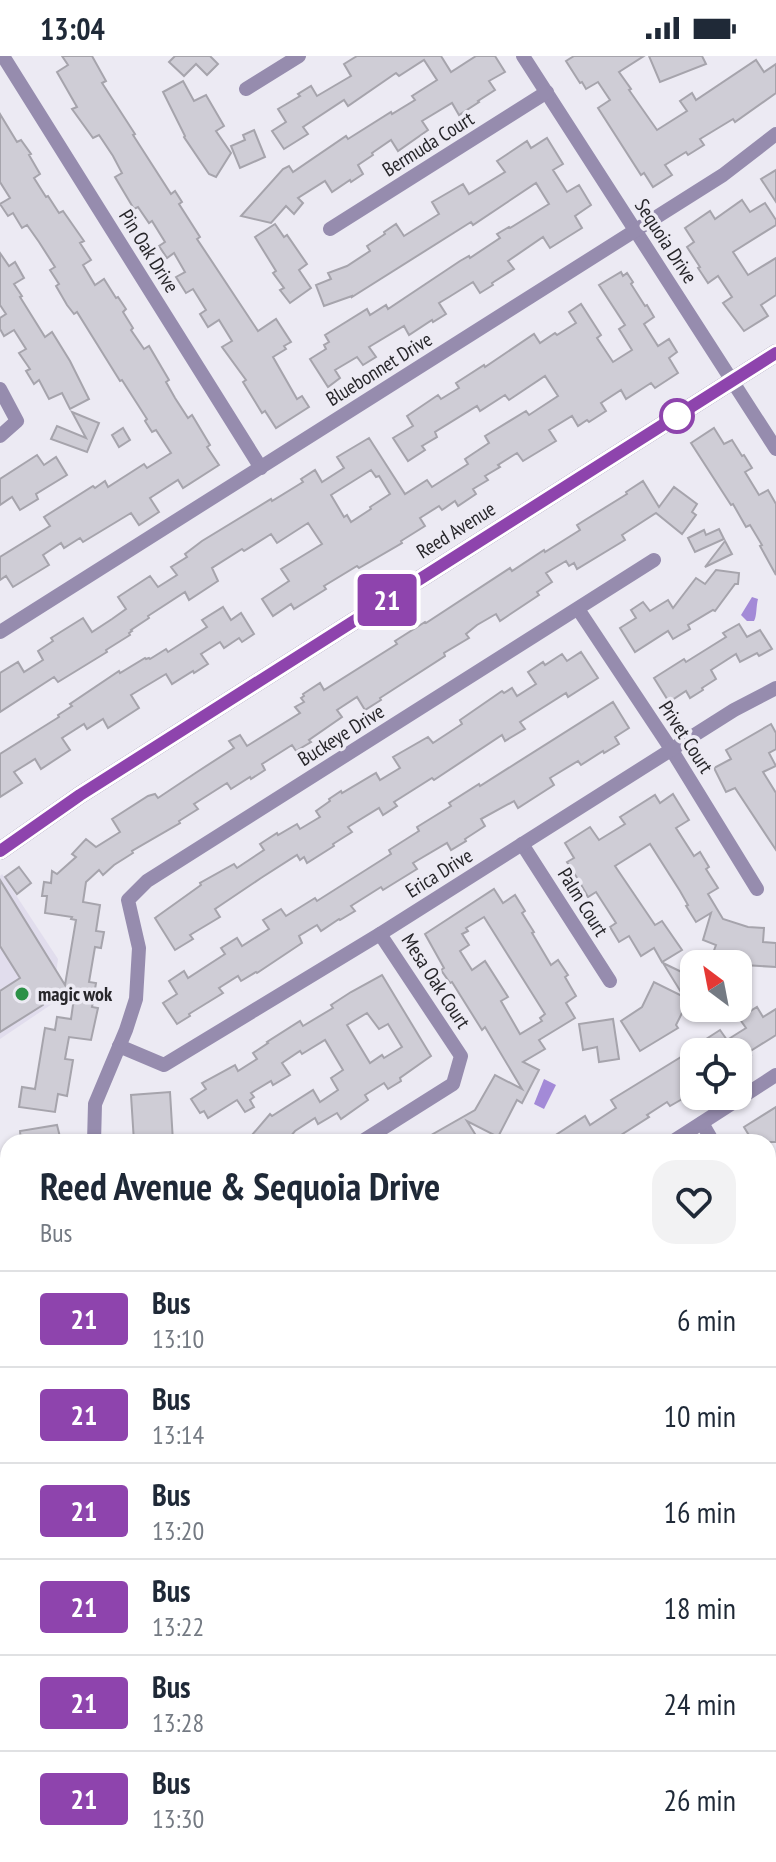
<!DOCTYPE html>
<style>
:root{--surface:#fff;--page:#f2f2f3;--text:#1f2937;--muted:#747a83;--line:#e0e1e3}
body{margin:0;font-family:"PT Sans Narrow",sans-serif;background:var(--page);color:var(--text);height:100vh;display:flex;flex-direction:column;font-size:30px;white-space:nowrap}
*{box-sizing:border-box;margin:0}
p{font-size:26px;color:var(--muted)}
.icon{flex:none;width:44px;height:44px;fill:none;stroke:currentColor;stroke-width:2;stroke-linecap:round;stroke-linejoin:round}
.map{position:relative;flex:1;overflow:hidden}
.drawer{position:absolute;left:0px;top:1078px;width:776px;height:728px;display:flex;flex-direction:column;background:var(--surface);border-radius:24px 24px 0 0;box-shadow:0 2px 6px #0004}
.drawer>*{flex:none}
.badge{padding:0 16px;border-radius:6px;font-size:28px;line-height:52px}
.needle{width:52px;rotate:328deg}
.tools{position:absolute;left:680px;top:894px;display:grid;gap:16px}
.tools a{display:grid;place-items:center;width:72px;height:72px;border-radius:16px;background:var(--surface);box-shadow:0 2px 6px #0004;font-size:40px}
.map>.badge{position:absolute;translate:-50% -50%;box-shadow:0 0 0 4px #fff}
.round{display:grid;place-items:center;flex:none;width:84px;height:84px;border-radius:24px;background:var(--page)}
.overview{display:flex;align-items:center;justify-content:space-between;height:136px;padding:0 40px}
h1{font-size:38px;font-weight:600;line-height:60px}
ul{padding:0;list-style:none}
li{display:flex;align-items:center;gap:24px;height:96px;padding:0 40px;border-top:2px solid var(--line)}
li div{flex:1}
li b{display:block;font-size:30px}
li em{font-style:normal}
li .badge{min-width:88px;font-weight:700;text-align:center}
.status{display:flex;justify-content:space-between;align-items:center;height:56px;padding:0 40px;background:var(--surface);direction:ltr}
.status svg{height:22px;fill:currentColor}
.map>svg:first-child{display:block}
.built{fill:#e1dded}
.water{fill:#a38ad7}
.building{fill:#cfcdd6;stroke:#a6a4ac;stroke-width:2;fill-rule:evenodd}
.lines{fill:none;stroke-linecap:round;stroke-linejoin:round}
.minor{stroke:#968cae;stroke-width:14}
.tertiary{stroke:#968cae;stroke-width:16}
.secondary{stroke:#6d5e8e;stroke-width:18}
.line-casing{stroke:#fff;stroke-width:18}
.line{stroke:#8e44ad;stroke-width:12}
.stop-dot{fill:#fff;stroke:#8e44ad;stroke-width:4}
.poi-dot{fill:#2c9147;stroke:#eceaf3;stroke-width:3}
.labels{text-anchor:middle;stroke-width:7;stroke-linejoin:round;paint-order:stroke}
.street-label{font-size:20px;fill:#27262a;stroke:#eceaf3}
.poi-label{font-size:20px;font-weight:bold;fill:#27262a;stroke:#eceaf3;text-anchor:start}
</style>
<div class="status"><b>13:04</b><svg viewBox="0 0 49 12"><path d="M0 12V9h3v3zM5 12V6h3v6zM10 12V3h3v9zM15 12V0h3v12zM26 1h20v11H26zM47 4h2v5h-2z"/></svg></div>
<div class="map">
<svg width="776" height="1806" viewBox="0 0 776 1806">
<rect width="100%" height="100%" fill="#eceaf3"/>
<polygon class="built" points="2,818 58,903 52,948 0,983 0,820"/>
<g class="water">
<path d="M752,541L758,543C756,550 757,560 754,565H747L741,559Z"/>
<polygon points="544,1023 556,1029 544,1053 534,1048"/>
</g>
<g class="building">
<polygon points="62,0 92,0 106,25 102,27 135,78 133,79 171,138 175,135 182,146 179,148 200,181 197,183 258,275 276,263 291,286 284,290 286,293 273,301 297,343 302,340 309,351 276,372 265,355 262,357 243,326 246,324 222,291 232,285 219,264 208,271 200,258 206,254 193,233 186,237 176,221 185,216 174,197 167,202 159,190 165,186 152,165 149,167 138,151 134,153 115,121 122,117 113,100 99,79 93,82 72,53 77,51 57,16 68,9"/>
<polygon points="175,0 210,0 218,8 207,19 196,8 184,20 169,6"/>
<polygon points="357,0 441,0 451,16 476,0 495,0 505,16 489,25 495,34 478,45 479,46 459,59 452,47 422,65 428,74 398,95 391,84 372,97 373,99 358,109 363,118 351,126 350,124 332,136 325,125 298,142 303,147 294,158 286,150 271,167 241,160 283,113 289,110 293,116 346,80 348,83 391,56 392,58 415,44 412,40 437,24 424,4 399,20 396,17 348,50 344,44 303,71 308,78 284,93 272,75 286,66 278,53 300,40 298,38 311,30 317,40 351,20 344,8"/>
<polygon points="574,0 644,0 619,16 631,33 629,34 657,74 687,55 680,45 692,37 696,44 756,4 764,16 776,8 776,37 735,66 733,63 700,83 704,89 688,99 686,96 665,109 672,119 653,131 644,117 641,119 598,52 610,44 598,26 586,33 582,26 580,27 566,5"/>
<polygon points="649,0 702,0 706,8 660,26"/>
<polygon points="183,25 194,45 206,39 224,70 216,75 231,97 216,121 209,118 184,81 185,80 163,36"/>
<polygon points="0,58 17,86 21,84 31,98 29,99 40,118 34,122 46,141 48,140 59,157 63,155 84,185 80,187 91,204 83,209 95,229 104,223 116,242 118,241 126,253 123,256 133,272 131,274 144,293 149,290 169,324 166,326 175,342 188,362 192,359 210,389 207,391 219,409 183,432 178,424 150,442 159,456 139,469 131,457 83,486 80,482 64,492 61,487 43,499 49,509 13,531 6,520 0,524 0,501 50,470 44,461 93,430 95,432 105,425 108,431 144,408 147,412 171,397 156,374 152,376 145,365 147,363 122,324 120,325 77,256 74,258 67,249 56,230 59,228 50,214 55,211 39,186 27,169 22,172 13,157 8,160 0,148 10,142 0,126"/>
<polygon points="254,74 265,101 240,112 231,90 245,84 243,79"/>
<polygon points="547,82 563,108 553,114 567,136 579,129 591,149 575,160 582,172 550,192 543,181 508,205 514,213 492,227 493,229 480,237 473,226 449,241 439,247 446,258 433,266 432,264 409,279 404,270 369,291 376,301 363,309 357,301 335,314 340,322 328,331 310,303 326,293 324,289 329,286 325,279 367,253 370,259 386,249 388,253 460,205 469,200 470,202 500,182 497,178 509,171 510,172 549,148 536,127 473,169 471,166 352,241 352,240 324,250 316,229 331,223 328,217 347,210 370,195 367,190 385,178 384,176 396,168 404,180 439,158 432,146 463,128 469,138 505,116 497,105 527,85 531,92"/>
<polygon points="776,114 776,146 761,123"/>
<polygon points="742,144 750,156 765,147 776,164 776,169 733,196 748,219 776,202 776,239 761,249 768,260 744,275 723,247 732,241 718,220 708,227 698,212 700,211 687,191 694,186 685,172 710,155 715,163"/>
<polygon points="275,168 284,181 287,179 307,208 299,214 311,232 290,247 280,234 284,232 273,217 276,215 255,181"/>
<polygon points="0,197 9,210 15,206 24,222 14,228 22,240 20,241 45,281 52,276 70,305 89,343 70,353 62,337 49,343 39,324 34,328 26,315 30,313 19,297 26,293 14,274 4,280 0,273 0,262 6,258 0,249"/>
<path d="M621,216L623,220L627,217L633,226L631,228L645,250L647,249L654,261L644,268L658,290L669,283L677,296L669,302L678,317L655,332L651,327L626,343L621,334L601,347L606,355L589,366L587,364L578,370L572,360L549,374L556,385L523,405L517,397L498,409L500,411L485,420L488,424L473,433L476,438L458,450L455,445L442,454L439,450L420,462L425,470L401,485L402,487L359,512L357,510L324,530L326,533L294,553L291,548L273,560L262,543L289,525L281,513L322,488L308,467L277,487L271,478L244,495L242,493L212,512L218,525L189,544L185,536L148,560L149,562L131,574L132,575L129,577L130,579L106,594L107,596L58,626L54,621L0,656V617L18,606L24,616L43,604L38,595L53,585L51,582L83,562L92,576L112,563L126,553L118,541L150,520L158,531L177,519L171,511L187,501L185,498L202,485L271,443L272,445L303,426L301,423L315,414L322,426L344,412L337,401L369,382L405,438L427,424L432,431L468,408L465,403L489,387L485,380L526,355L529,359L558,340L545,320L509,344L505,339L480,355L477,350L435,376L437,381L422,390L425,394L408,405L393,382L413,370L407,360L438,339L441,343L459,332L456,327L484,309L485,311L534,278L540,287L555,277L557,279L576,267L569,256L581,248L601,279L597,282L613,306L632,294L619,273L625,269L599,229ZM371,414L376,421L379,420L390,438L370,451L371,453L351,466L347,459L344,461L331,439Z"/>
<polygon points="72,356 99,367 87,396 51,383 57,370 86,382"/>
<polygon points="123,372 130,384 119,391 112,379"/>
<polygon points="714,372 724,388 732,384 742,400 744,399 752,412 745,416 759,439 768,434 776,448 776,519 760,490 762,489 750,469 746,471 733,448 731,449 691,387"/>
<polygon points="37,399 44,409 56,401 67,419 36,438 38,443 20,454 12,441 0,449 0,423"/>
<polygon points="643,425 659,451 674,431 697,448 692,456 696,459 682,478 656,457 622,479 625,484 577,513 574,507 569,510 566,505 546,517 552,526 537,536 539,539 500,565 496,558 477,569 466,578 469,582 444,597 445,600 380,642 381,644 365,654 357,641 337,654 342,661 309,684 311,686 296,695 292,689 262,708 265,714 251,723 250,721 231,733 227,727 194,748 198,753 179,765 180,767 132,795 133,797 114,809 103,819 99,814 86,826 83,846 100,849 96,875 104,876 101,892 95,891 89,926 96,927 92,951 98,952 91,984 69,981 65,1003 73,1004 67,1040 58,1038 55,1056 19,1051 22,1031 35,1033 45,972 55,974 57,961 71,963 74,942 64,940 64,936 59,939 45,937 43,949 0,976 0,935 20,922 0,890 0,824 65,929 76,864 71,863 72,861 45,857 47,840 42,840 44,826 51,827 52,815 57,818 76,801 72,798 86,783 96,791 120,776 112,763 148,740 155,738 158,742 197,716 234,692 229,685 240,679 247,690 300,657 295,651 304,646 301,642 304,640 303,638 320,627 324,634 397,588 395,585 425,566 426,567 510,512 512,515 544,494 545,496 580,474 577,469 627,438 626,436"/>
<polygon points="719,473 724,483 695,496 688,482 704,474 706,479"/>
<polygon points="725,485 732,498 705,511"/>
<polygon points="716,514 739,517 738,528 735,528 715,555 713,554 688,569 690,573 673,583 668,575 635,596 620,572 636,562 631,554 643,546 650,555 668,544 673,552 696,522 705,528"/>
<polygon points="223,551 231,564 241,557 254,578 242,586 239,582 224,592 220,586 201,598 208,608 194,617 193,615 172,628 166,618 131,639 139,652 108,672 103,663 87,673 84,668 62,682 70,694 41,713 35,703 14,716 22,727 0,741 0,698 59,661 58,659 72,650 70,648 119,615 120,617 145,602 146,603 149,602 150,603 166,593 168,596 207,571 202,564"/>
<polygon points="739,568 747,581 760,574 772,593 759,600 757,597 740,606 736,598 711,614 716,623 702,632 703,634 690,642 686,635 669,646 654,622 684,603 686,606 726,581 723,577"/>
<polygon points="581,596 598,622 568,641 566,637 520,666 525,673 505,685 502,679 434,724 432,722 394,746 397,750 383,759 379,752 348,771 352,776 333,788 334,790 307,807 304,801 300,804 297,799 261,822 215,853 220,861 190,879 193,883 175,894 155,862 201,829 200,827 234,808 237,812 264,794 260,788 277,777 278,779 297,768 300,773 320,761 316,755 330,745 329,743 341,735 342,737 376,717 380,724 400,712 393,701 428,681 433,687 462,668 460,664 502,635 504,637 512,632 517,640 536,628 528,616 543,606 545,609 562,598 567,605"/>
<polygon points="613,646 629,672 615,681 619,688 604,697 603,695 581,709 578,705 550,722 554,729 518,752 514,745 481,763 485,770 465,783 466,785 451,794 447,787 413,807 417,813 383,834 381,831 351,850 355,855 340,864 339,863 321,875 317,869 299,880 302,887 257,917 256,916 241,925 238,920 219,932 223,937 189,958 190,960 177,968 163,947 177,938 169,925 184,915 188,922 225,898 221,892 237,882 242,890 269,873 263,864 281,853 286,860 315,842 317,845 391,798 389,794 419,775 417,771 451,750 449,747 479,728 480,730"/>
<polygon points="771,668 776,677 776,693 769,697 776,710 763,716 776,737 776,794 735,732 726,736 714,712 731,703 726,694"/>
<polygon points="673,738 689,764 676,772 694,800 700,796 709,811 706,813 718,832 708,838 723,863 748,871 764,872 763,886 776,887 776,911 744,909 744,907 713,897 716,889 703,884 711,857 696,866 686,850 688,849 680,835 650,788 615,810 655,869 662,865 682,894 662,906 654,892 641,900 629,880 619,886 610,871 616,867 596,836 588,841 579,825 567,806 574,802 565,787 590,771 599,784 625,768 620,761 655,739 660,747"/>
<polygon points="19,811 31,827 17,838 5,821"/>
<path d="M494,833L503,847L515,839L525,855L522,857L534,876L532,877L551,909L558,904L568,919L565,921L576,940L566,947L575,962L539,984L545,993L523,1006L539,1014L522,1047L517,1044L498,1081L467,1065L480,1086H419L475,1054L495,1019L522,1033L485,971L482,974L452,926L450,927L441,914L444,912L425,878ZM484,861L545,958L540,962L542,965L520,978L501,945L508,941L485,905L472,914L460,895L469,889L462,878L468,875L466,872Z"/>
<polygon points="663,907 694,922 694,933 676,969 678,972 640,995 621,965 642,951 654,926 684,941"/>
<path d="M382,919L431,1000L400,1022L401,1025L388,1033L384,1027L365,1039L368,1044L341,1063L337,1057L318,1068L315,1062L295,1075L286,1086H246L270,1058L272,1060L313,1034L320,1046L338,1034L331,1022L343,1014L325,984L302,998L300,995L282,1007L290,1019L273,1029L271,1025L251,1037L254,1041L250,1044L254,1051L245,1056L237,1044L208,1062L204,1055L200,1057L191,1043L206,1033L202,1027L235,1009L238,1015L257,1003L253,997L268,987L267,986L300,965L303,970L333,952L331,949L351,936ZM367,957L379,973L388,968L402,991L384,1002L382,999L370,1007L347,969Z"/>
<polygon points="757,951 763,961 776,953 776,979 749,996 751,999 738,1007 738,996 694,996 694,1031 682,1039 684,1042 670,1050 667,1046 647,1059 649,1061 610,1086 545,1086 585,1060 590,1069 616,1052 611,1044 689,996 686,996 720,974 727,984 746,972 739,962"/>
<polygon points="613,963 619,1003 599,1006 597,991 583,994 579,968"/>
<polygon points="170,1036 173,1086 134,1086 131,1039"/>
<polygon points="776,1051 776,1086 753,1086 744,1071"/>
<polygon points="57,1069 60,1081 57,1082 57,1086 21,1086 20,1075"/>
</g>
<g class="lines">
<g class="minor">
<polyline points="3,0 261,412"/>
<polyline points="523,0 776,393"/>
<polyline points="246,33 299,0"/>
<polyline points="330,173 547,36"/>
<polyline points="0,333 17,365 0,380"/>
<polyline points="578,553 671,693 757,833"/>
<polyline points="0,576 723,119 776,78"/>
<polyline points="522,788 610,925"/>
<polyline points="119,990 164,1009 380,878 734,654 776,632"/>
<polyline points="702,1067 713,1086"/>
<polyline points="94,1086 95,1048 126,974 136,943 139,892 128,844 147,825 654,504"/>
<polyline points="361,1086 453,1028 461,1000 380,878"/>
<polyline points="672,1086 776,1019"/>
<polyline points="0,1382 8,1377"/>
<polyline points="0,1555 8,1567"/>
<polyline points="768,1653 776,1648"/>
<polyline points="0,1783 8,1778"/>
<polyline points="149,1798 154,1806"/>
<polyline points="571,1798 573,1806"/>
</g>
<g class="tertiary">
<polyline points="768,1454 776,1447"/>
<polyline points="250,1806 261,1798"/>
</g>
<g class="secondary">
<polyline points="0,795 80,739 776,297"/>
<polyline points="0,1155 8,1179"/>
<polyline points="0,1222 8,1240"/>
<polyline points="359,1798 364,1806"/>
</g>
</g>
<g class="lines">
<g class="line-casing">
<polyline id="line" points="0,795 80,739 776,297"/>
</g>
<use href="#line" class="line"/>
</g>
<circle class="stop-dot" cx="677" cy="360" r="16"/>
<circle class="poi-dot" cx="22" cy="938" r="8"/>
<g class="labels">
<g class="street-label">
<text transform="translate(428 88) rotate(-32)" y="7">Bermuda Court</text>
<text transform="translate(666 185) rotate(57)" y="7">Sequoia Drive</text>
<text transform="translate(149 195) rotate(58)" y="7">Pin Oak Drive</text>
<text transform="translate(379 313) rotate(-32)" y="7">Bluebonnet Drive</text>
<text transform="translate(456 474) rotate(-32)" y="7">Reed Avenue</text>
<text transform="translate(341 679) rotate(-32)" y="7">Buckeye Drive</text>
<text transform="translate(686 681) rotate(57)" y="7">Privet Court</text>
<text transform="translate(439 817) rotate(-32)" y="7">Erica Drive</text>
<text transform="translate(583 846) rotate(58)" y="7">Palm Court</text>
<text transform="translate(436 925) rotate(57)" y="7">Mesa Oak Court</text>
</g>
<g class="poi-label">
<text x="38" y="945">magic wok</text>
</g>
</g>
</svg>
<div class="tools">
<a><svg class="needle" viewBox="-14 -14 28 28"><path d="M0-13l5 13h-10z" fill="#e53935"/><path d="M0 13l5-13h-10z" fill="#747a83"/></svg></a>
<a><svg class="icon" aria-label="locate" viewBox="0 0 24 24"><circle cx="12" cy="12" r="6"/><path d="M12 2v4M12 18v4M2 12h4M18 12h4"/></svg></a>
</div>
<b class="badge" style="left:387px;top:544px;background:#8e44ad;color:#fff">21</b>
<section class="drawer">
<div class="overview"><div><h1>Reed Avenue &amp; Sequoia Drive</h1><p>Bus</p></div><a class="round"><svg class="icon" aria-label="heart" viewBox="0 0 24 24"><path d="M12 20l-8-8c-3-5 5-10 8-4 3-6 11-1 8 4z"/></svg></a></div>
<ul>
<li><span class="badge" style="background:#8e44ad;color:#fff">21</span><div><b>Bus</b><p>13:10</p></div><em>6 min</em></li>
<li><span class="badge" style="background:#8e44ad;color:#fff">21</span><div><b>Bus</b><p>13:14</p></div><em>10 min</em></li>
<li><span class="badge" style="background:#8e44ad;color:#fff">21</span><div><b>Bus</b><p>13:20</p></div><em>16 min</em></li>
<li><span class="badge" style="background:#8e44ad;color:#fff">21</span><div><b>Bus</b><p>13:22</p></div><em>18 min</em></li>
<li><span class="badge" style="background:#8e44ad;color:#fff">21</span><div><b>Bus</b><p>13:28</p></div><em>24 min</em></li>
<li><span class="badge" style="background:#8e44ad;color:#fff">21</span><div><b>Bus</b><p>13:30</p></div><em>26 min</em></li>
</ul>
</section>
</div>
